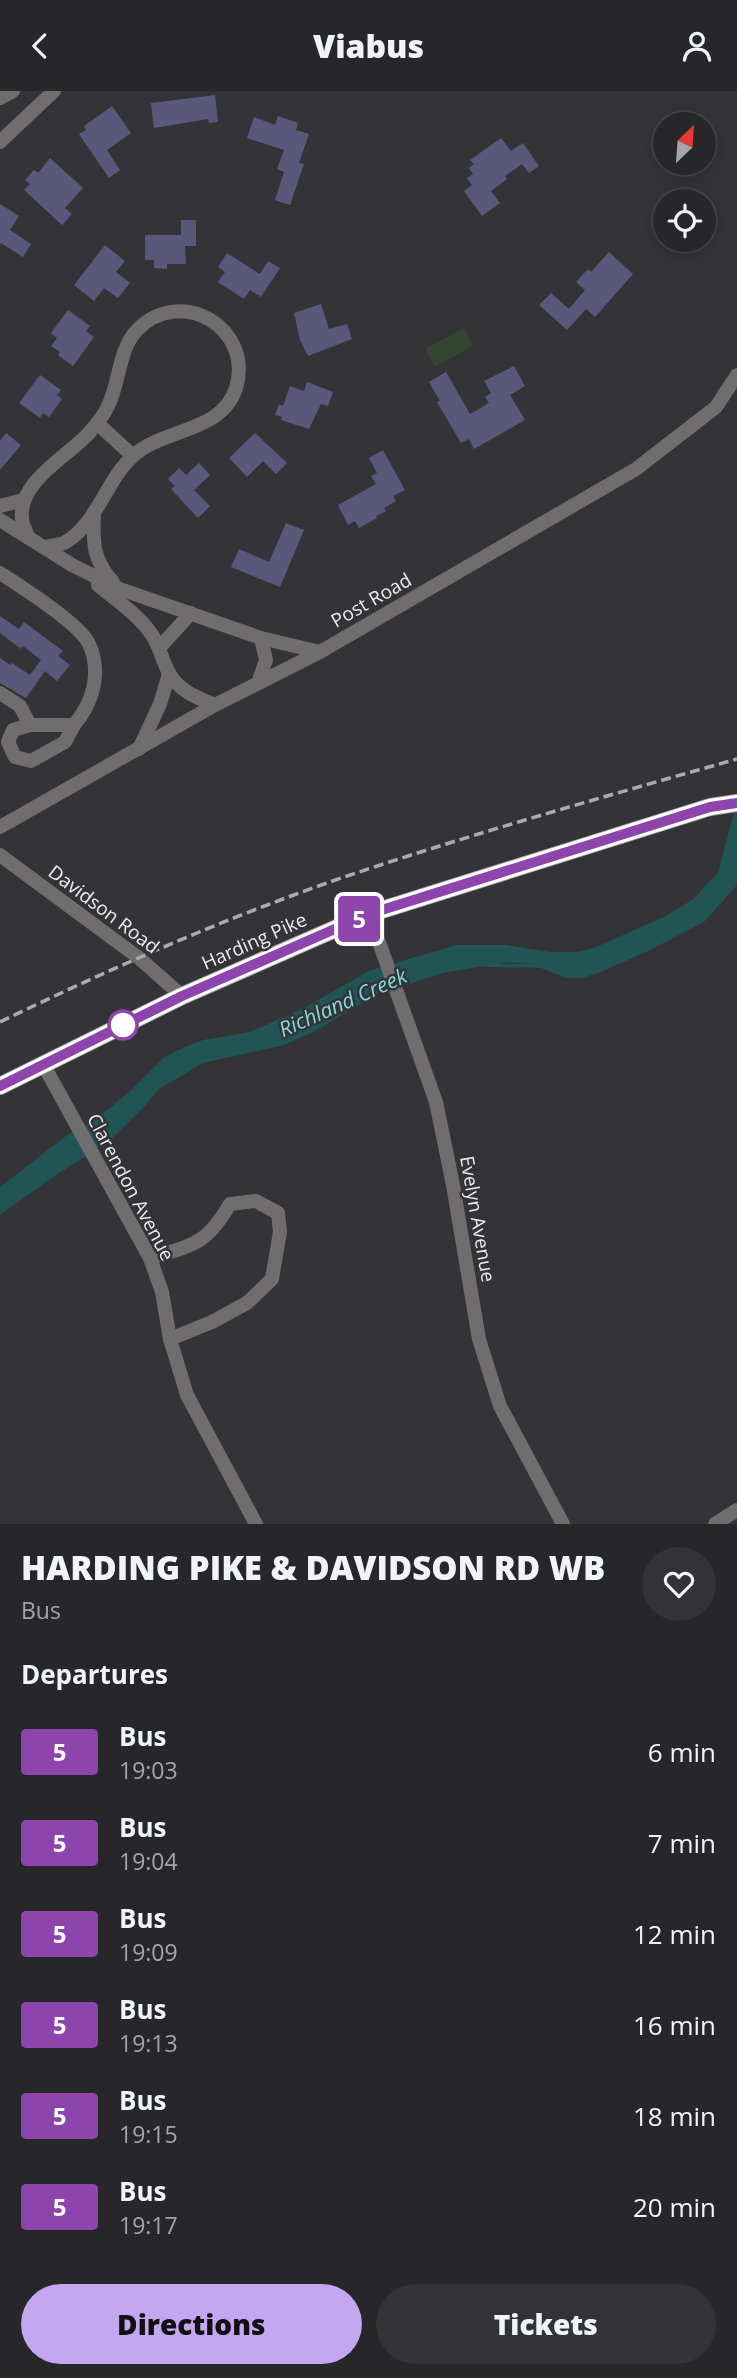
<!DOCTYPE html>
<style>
:root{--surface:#27272a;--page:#333336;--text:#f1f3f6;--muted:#a4a5a8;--line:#434447;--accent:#c5a6f0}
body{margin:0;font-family:"Open Sans",sans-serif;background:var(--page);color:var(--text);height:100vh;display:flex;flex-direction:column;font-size:26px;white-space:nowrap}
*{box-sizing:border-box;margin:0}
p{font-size:23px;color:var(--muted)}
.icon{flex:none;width:38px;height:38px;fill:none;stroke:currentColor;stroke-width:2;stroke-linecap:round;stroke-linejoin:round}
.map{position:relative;height:1433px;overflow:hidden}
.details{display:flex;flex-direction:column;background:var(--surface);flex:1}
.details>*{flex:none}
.badge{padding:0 14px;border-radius:5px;font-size:24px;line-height:46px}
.needle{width:46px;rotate:25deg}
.controls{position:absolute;left:653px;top:21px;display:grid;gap:14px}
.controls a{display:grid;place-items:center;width:63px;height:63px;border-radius:50%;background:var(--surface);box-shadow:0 4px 18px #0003,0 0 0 2px var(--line);font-size:35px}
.map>.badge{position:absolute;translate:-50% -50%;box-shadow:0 0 0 4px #fff}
h2{padding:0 21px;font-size:26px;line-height:63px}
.round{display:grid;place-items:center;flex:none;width:74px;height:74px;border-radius:37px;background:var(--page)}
.overview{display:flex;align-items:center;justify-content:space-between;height:119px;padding:0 21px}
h1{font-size:33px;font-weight:800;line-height:52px}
.primary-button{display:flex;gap:14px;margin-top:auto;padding:14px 21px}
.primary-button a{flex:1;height:80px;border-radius:42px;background:var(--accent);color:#111;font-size:28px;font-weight:800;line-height:80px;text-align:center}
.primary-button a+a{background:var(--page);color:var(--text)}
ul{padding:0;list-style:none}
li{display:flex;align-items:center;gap:21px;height:91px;padding:0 21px}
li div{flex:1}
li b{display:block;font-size:26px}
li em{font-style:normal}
li .badge{min-width:77px;font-weight:700;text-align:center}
header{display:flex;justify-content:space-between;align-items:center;height:91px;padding:0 21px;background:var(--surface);font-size:32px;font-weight:800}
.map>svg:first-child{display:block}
.green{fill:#344531}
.water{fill:#215555}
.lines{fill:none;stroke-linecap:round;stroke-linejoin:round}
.stream{stroke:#215555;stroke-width:3.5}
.building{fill:#5a587a}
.minor{stroke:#6f6d6d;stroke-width:14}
.major{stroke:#a8a3a4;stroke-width:18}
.rail{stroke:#ababad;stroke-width:3.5;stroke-dasharray:10 5;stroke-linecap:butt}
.line-casing{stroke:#fff;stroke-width:16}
.line{stroke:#8e44ad;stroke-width:10}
.stop-dot{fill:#fff;stroke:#8e44ad;stroke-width:3.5}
.labels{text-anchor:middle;stroke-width:5;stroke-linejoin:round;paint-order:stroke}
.street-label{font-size:19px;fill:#ededef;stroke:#343438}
.water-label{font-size:21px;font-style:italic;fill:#83dbda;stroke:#343438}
</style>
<header><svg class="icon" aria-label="back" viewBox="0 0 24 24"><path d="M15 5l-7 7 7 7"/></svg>Viabus<svg class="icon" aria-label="person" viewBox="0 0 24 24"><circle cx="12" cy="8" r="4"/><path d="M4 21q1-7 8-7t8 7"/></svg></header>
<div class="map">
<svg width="737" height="1433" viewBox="0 0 737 1433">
<rect width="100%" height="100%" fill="#343438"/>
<polygon class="green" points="464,237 473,255 435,276 425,258"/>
<polygon class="water" points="737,718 737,794 704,831 648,860 601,881 582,887 566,887 531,873 507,871 443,882 377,903 315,940 284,954 203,972 159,998 144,1016 109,1050 53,1086 0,1124 0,1096 66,1045 95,1029 128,1002 163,967 185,956 203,949 250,941 300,919 371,879 457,854 507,854 550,861 577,861 594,857 666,825 692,809 718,782 732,729"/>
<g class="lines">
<polyline class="stream" points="485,874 540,875"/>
</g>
<g class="building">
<polygon points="215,4 218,31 209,32 208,28 154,37 151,12"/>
<polygon points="112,15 131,42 107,59 120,79 109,87 79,43 86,39 84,35"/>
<polygon points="278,25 298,32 296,39 309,43 299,72 304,73 290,114 275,109 284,81 277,78 284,59 247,47 254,26 275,34"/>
<polygon points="501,47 511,60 523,52 539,75 529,82 522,73 505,85 507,88 491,100 500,112 482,125 464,100 472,94 467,87 473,83 469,77 474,73 470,69"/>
<polygon points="50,67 83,97 65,117 72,123 62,134 24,99 30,93 25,89 34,79 38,82"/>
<polygon points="0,113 19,125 10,139 31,153 23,166 1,152 0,154"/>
<polygon points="181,129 196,129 196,155 185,155 186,173 167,173 167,178 154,177 154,169 145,169 145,144 181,144"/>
<polygon points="105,154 125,170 116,181 130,192 118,207 104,197 94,210 74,194"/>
<polygon points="609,161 633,183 595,226 586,218 567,239 539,214 551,202 569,218 585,199 576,191 588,178 591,181"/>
<polygon points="227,162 260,183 268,170 280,177 261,206 250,199 244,208 218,191 225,181 218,176"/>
<polygon points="321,213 329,238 347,233 352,248 308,265 300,249 294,222"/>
<polygon points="68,219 90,235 86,240 94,246 73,275 58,264 60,261 51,255 57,247 51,242"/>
<polygon points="514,275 525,295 510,304 525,329 474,358 469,348 461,352 437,311 440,310 429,291 446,281 470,323 489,312 485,306 491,302 484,290"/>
<polygon points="40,284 61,299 57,304 62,308 49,326 43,322 40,327 19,312"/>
<polygon points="307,291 333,301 328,315 321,313 309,338 281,329 282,326 275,324 279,313 283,315 290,295 304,300"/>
<polygon points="6,342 21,354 0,379 0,350"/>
<polygon points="255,342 287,372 276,383 263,370 247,386 229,367"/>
<polygon points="383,359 405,399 393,405 396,410 384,417 386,420 376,425 377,427 359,437 355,430 348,434 338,414 376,393 371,385 377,382 369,367"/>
<polygon points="199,372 210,384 194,399 210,415 198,427 171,398 175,395 168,388 179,377 186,384"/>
<polygon points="286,432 304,439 280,496 231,476 239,458 269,471"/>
<polygon points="0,525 19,538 24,531 63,560 58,565 70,574 57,590 45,580 26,607 0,592 0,567 10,574 12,572 30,584 41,569 23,555 21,558 0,542"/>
</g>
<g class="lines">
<g class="minor">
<polyline points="0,7 13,0"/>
<polyline points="0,51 54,0"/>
<polyline points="97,332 133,365"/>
<polyline points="0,415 23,409"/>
<path d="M94,421C93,451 92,468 113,491"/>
<polyline points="0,429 72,474 120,498 261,547 320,561"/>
<path d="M29,447C26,441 22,433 22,427C18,391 68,365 88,343C95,335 103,326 107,317C120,293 118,259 137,239C181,194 254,237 236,297C222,342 163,337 133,365C106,389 97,434 64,452C59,454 50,455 44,456"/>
<path d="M0,482C20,495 80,533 89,553C102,581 93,612 74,634"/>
<path d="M98,494C116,509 136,522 150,541C160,554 161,567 168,580C177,599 197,607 215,614"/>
<polyline points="160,556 191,522"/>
<polyline points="258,592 266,569 261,547"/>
<polyline points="0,602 20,615 30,634"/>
<polygon points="30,634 74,634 65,651 31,670 15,666 8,651 13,639"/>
<polyline points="139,658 160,613 169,583"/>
<polyline points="0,736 215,614 320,561 636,378 716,316 737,284"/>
<polyline points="0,764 139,867 182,905"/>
<polyline points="369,823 436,1011 453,1094 479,1248 500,1315 563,1433"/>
<polyline points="43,973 150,1167 162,1201 170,1248 187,1304 256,1433"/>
<path d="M150,1167C193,1154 206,1154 230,1113L256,1110L278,1122L280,1141L272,1188L247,1212L212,1231L170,1248"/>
<polyline points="715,1433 737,1419"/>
</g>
<polyline class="major" points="0,995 182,905 369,823 710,716 737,712"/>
<path class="rail" d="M0,931C116,875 234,823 356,782C482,740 610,704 737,668"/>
</g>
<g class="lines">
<g class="line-casing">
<polyline id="line" points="0,995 182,905 369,823 710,716 737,712"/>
</g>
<use href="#line" class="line"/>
</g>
<circle class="stop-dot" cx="123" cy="934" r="14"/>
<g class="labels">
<g class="street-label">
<text transform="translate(371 509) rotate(-30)" y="7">Post Road</text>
<text transform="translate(104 818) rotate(37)" y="7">Davidson Road</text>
<text transform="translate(254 850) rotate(-24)" y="7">Harding Pike</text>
<text transform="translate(131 1096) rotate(62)" y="7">Clarendon Avenue</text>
<text transform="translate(478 1128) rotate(80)" y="7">Evelyn Avenue</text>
</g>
<g class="water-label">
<text transform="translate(343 912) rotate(-24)" y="7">Richland Creek</text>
</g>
</g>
</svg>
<div class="controls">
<a><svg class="needle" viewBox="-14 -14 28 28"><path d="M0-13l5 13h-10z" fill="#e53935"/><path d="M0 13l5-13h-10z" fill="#a4a5a8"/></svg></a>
<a><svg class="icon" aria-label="locate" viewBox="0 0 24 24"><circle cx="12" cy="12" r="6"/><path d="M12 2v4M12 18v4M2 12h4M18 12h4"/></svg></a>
</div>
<b class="badge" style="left:359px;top:828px;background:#8e44ad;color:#fff">5</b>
</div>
<section class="details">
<div class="overview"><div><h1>HARDING PIKE &amp; DAVIDSON RD WB</h1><p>Bus</p></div><a class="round"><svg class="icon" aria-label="heart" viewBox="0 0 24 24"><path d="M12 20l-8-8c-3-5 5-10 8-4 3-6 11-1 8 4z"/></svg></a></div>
<h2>Departures</h2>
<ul>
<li><span class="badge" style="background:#8e44ad;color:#fff">5</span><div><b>Bus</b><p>19:03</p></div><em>6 min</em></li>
<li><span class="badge" style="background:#8e44ad;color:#fff">5</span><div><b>Bus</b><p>19:04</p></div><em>7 min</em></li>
<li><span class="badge" style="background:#8e44ad;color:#fff">5</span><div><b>Bus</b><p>19:09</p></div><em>12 min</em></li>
<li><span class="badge" style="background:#8e44ad;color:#fff">5</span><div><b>Bus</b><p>19:13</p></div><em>16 min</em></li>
<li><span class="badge" style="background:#8e44ad;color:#fff">5</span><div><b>Bus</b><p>19:15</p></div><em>18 min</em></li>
<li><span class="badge" style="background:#8e44ad;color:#fff">5</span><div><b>Bus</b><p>19:17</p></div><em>20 min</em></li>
</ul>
<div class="primary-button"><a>Directions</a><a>Tickets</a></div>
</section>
